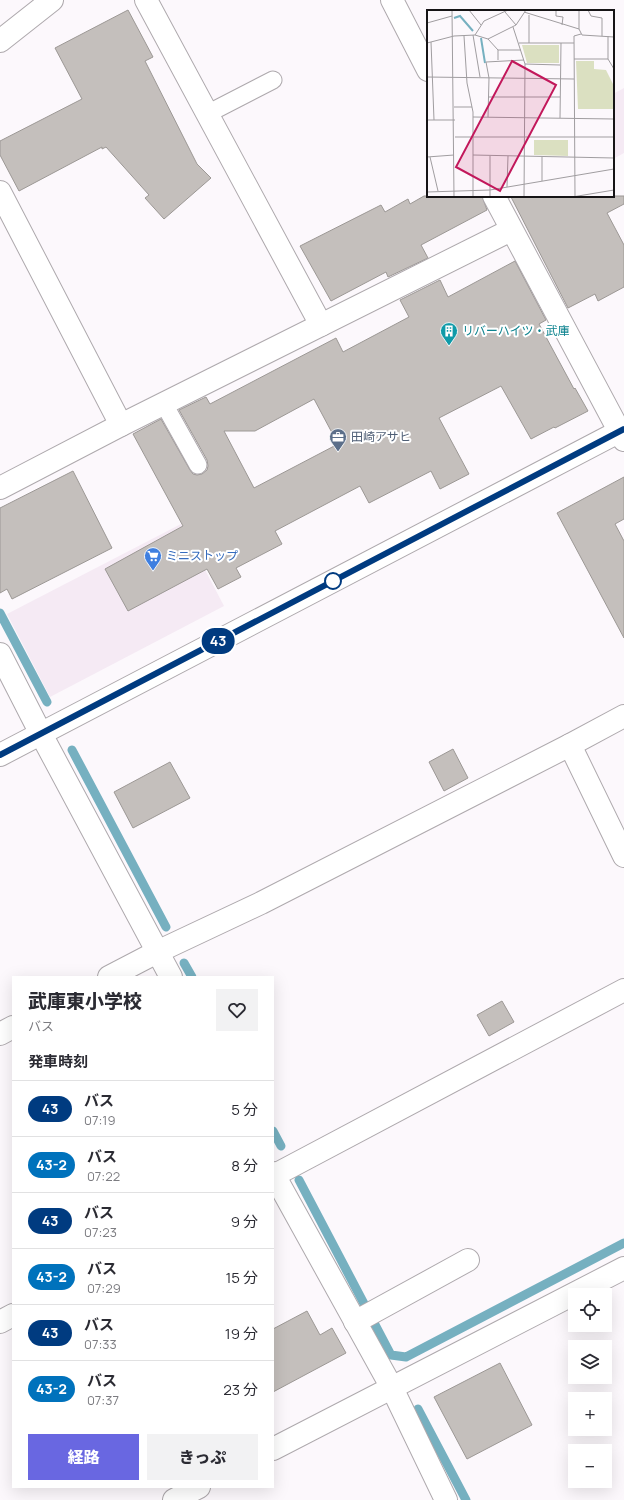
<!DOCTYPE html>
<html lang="ja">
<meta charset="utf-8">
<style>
:root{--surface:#fff;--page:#f2f2f3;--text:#2b2b33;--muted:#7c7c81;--line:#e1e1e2;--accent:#6967e1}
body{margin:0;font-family:Manrope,"Noto Sans JP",sans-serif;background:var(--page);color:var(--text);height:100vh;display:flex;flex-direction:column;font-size:15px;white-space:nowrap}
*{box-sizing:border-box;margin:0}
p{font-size:13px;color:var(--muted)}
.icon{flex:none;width:22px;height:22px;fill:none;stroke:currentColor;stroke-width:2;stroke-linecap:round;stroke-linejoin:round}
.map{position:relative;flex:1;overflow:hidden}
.details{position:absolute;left:12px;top:976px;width:262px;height:512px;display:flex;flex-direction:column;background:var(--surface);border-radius:0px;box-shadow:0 4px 16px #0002}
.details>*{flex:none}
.badge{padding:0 8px;border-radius:13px;font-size:14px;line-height:26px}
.tools{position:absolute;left:568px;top:1288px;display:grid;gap:8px}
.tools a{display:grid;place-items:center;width:44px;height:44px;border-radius:0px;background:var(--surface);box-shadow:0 4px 16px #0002;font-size:20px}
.map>.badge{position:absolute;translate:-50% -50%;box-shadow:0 0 0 2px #fff}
h2{padding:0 16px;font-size:15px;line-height:36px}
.round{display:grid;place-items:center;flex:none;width:42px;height:42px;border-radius:0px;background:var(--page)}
.overview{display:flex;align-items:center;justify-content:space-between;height:68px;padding:0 16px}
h1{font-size:19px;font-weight:800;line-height:30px}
.action{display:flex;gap:8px;margin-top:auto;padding:8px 16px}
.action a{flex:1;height:46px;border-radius:0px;background:var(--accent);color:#fff;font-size:16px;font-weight:800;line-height:46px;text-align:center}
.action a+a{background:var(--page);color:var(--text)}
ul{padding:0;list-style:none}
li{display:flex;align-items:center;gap:12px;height:56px;padding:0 16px;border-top:1px solid var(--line)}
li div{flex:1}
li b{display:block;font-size:15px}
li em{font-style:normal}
li .badge{min-width:44px;font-weight:700;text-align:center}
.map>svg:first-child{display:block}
.built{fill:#f5eaf4}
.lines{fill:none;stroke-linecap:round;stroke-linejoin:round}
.stream{stroke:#76b0c0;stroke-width:9}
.building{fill:#c4bfbc;stroke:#9c9895;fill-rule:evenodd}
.lane-casing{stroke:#aea9ad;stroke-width:19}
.street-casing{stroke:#aea9ad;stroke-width:24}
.secondary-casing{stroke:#aea9ad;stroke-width:24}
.lane{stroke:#fff;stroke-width:17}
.street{stroke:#fff;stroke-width:22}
.secondary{stroke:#fff;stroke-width:22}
.line-casing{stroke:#fff;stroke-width:9}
.line{stroke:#003b80;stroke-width:6}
.stop-dot{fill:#fff;stroke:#003b80;stroke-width:2}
.labels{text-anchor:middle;stroke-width:4;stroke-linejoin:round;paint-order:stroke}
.culture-label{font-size:12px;fill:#0d838f;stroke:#fff;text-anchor:start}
.service-label{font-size:12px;fill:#4e5e75;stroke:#fff;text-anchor:start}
.shop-label{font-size:12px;fill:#366cbe;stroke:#fff;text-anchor:start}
.inset-river{fill:none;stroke:#76b0c0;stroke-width:2}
.inset-road{fill:none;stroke:#a09da0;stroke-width:1}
.view{fill:#c2185b;fill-opacity:0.15;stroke:#c2185b;stroke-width:2}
.inset-edge{fill:none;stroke:#161416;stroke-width:2}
</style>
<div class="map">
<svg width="624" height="1500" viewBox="0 0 624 1500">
<rect width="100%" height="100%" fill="#fcf8fc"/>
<g class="built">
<polygon points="624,88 624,153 613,159 613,94"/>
<polygon points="181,524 224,606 50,697 7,614"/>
</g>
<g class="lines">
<g class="stream">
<polyline points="0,613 47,702"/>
<polyline points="72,750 166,927"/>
<polyline points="184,963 192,977"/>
<polyline points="273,1131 281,1146"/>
<polyline points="299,1180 391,1355 406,1357 624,1243"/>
<polyline points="418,1409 466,1500"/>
</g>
</g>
<g class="building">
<polygon points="128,10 153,57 145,61 197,164 211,178 164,219 145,198 149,195 106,147 102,149 102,147 19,191 0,155 0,141 82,99 55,48"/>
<polygon points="424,196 482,196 487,210 421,245 428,258 388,277 386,272 331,301 300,246 381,205 385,212 408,199 410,204"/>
<polygon points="508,196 624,196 624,204 607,213 624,245 624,287 598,301 595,294 568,308 511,197 509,198"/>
<path d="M515,261L546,320L539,324L574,389L575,388L588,411L555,428L554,427L531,439L501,386L439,418L469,474L440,489L431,471L369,503L360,486L275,531L282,544L236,568L241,577L218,589L207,569L128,611L105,569L183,526L133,434L161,419L190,470L193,474L197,475L202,474L207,470L208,466L207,460L179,410L206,397L210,404L336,338L343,352L409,317L400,300L440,280L448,297ZM314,399L338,444L254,488L224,431H255Z"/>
<polygon points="73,471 112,548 12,599 7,589 0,593 0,508"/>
<polygon points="624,477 624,519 615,524 624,541 624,638 557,513"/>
<polygon points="453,749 468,778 444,791 429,762"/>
<polygon points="170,762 190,798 133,828 114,792"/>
<polygon points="502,1001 514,1022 489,1036 477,1015"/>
<polygon points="307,1311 320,1335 332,1328 346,1353 273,1392 273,1329"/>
<polygon points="500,1363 532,1425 467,1459 434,1397"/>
</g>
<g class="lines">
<g class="lane-casing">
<g id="lane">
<polyline points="207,114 273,80"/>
<polyline points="164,404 198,465"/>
</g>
</g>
<g class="street-casing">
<g id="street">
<polyline points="146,0 321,325"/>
<polyline points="392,0 428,70"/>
<polyline points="0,41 52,0"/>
<polyline points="0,192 121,425"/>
<polyline points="494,196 624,440"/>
<polyline points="0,488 121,425 511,230"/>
<polyline points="0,654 41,734 171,977"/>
<polyline points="570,745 624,856"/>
<polyline points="109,977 157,952 261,903 570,745 624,716"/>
<polyline points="0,1034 13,1027"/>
<polyline points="273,1173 392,1388 446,1500"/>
<polyline points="273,1176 624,990"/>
<polyline points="0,1322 13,1315"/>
<polyline points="355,1322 468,1260"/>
<polyline points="273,1449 624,1268"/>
<polyline points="174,1500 199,1487"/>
</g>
</g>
<g class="secondary-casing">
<polyline id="secondary" points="0,755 624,429"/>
</g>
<use href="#lane" class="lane"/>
<use href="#street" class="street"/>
<use href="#secondary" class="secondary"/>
</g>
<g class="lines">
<g class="line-casing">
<polyline id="line" points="0,755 624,429"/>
</g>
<use href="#line" class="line"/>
</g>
<defs>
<g id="building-pin" transform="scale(0.9)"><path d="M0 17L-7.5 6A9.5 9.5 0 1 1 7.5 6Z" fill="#0f9aa8" stroke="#fff"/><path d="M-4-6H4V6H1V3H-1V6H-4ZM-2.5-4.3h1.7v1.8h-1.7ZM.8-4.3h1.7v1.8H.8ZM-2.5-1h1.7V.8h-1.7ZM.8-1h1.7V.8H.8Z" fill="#fff"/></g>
<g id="office-pin" transform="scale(0.9)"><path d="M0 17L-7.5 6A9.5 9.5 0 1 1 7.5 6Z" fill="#5c6f8a" stroke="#fff"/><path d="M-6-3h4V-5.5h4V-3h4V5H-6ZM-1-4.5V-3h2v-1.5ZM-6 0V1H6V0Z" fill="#fff"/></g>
<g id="supermarket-pin" transform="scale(0.9)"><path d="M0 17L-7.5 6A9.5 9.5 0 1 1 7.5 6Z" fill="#3f7fe0" stroke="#fff"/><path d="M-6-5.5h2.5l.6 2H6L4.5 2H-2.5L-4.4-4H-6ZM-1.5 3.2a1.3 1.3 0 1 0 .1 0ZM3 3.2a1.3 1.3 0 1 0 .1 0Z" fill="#fff"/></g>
</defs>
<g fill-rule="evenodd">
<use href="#building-pin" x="449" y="331"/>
<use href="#office-pin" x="338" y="437"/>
<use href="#supermarket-pin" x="153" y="556"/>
</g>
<circle class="stop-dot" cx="333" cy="581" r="8"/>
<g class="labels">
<g class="culture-label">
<text x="462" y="335">リバーハイツ・武庫</text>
</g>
<g class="service-label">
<text x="351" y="441">田崎アサヒ</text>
</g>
<g class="shop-label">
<text x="166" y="560">ミニストップ</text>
</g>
</g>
<g transform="translate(427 10)">
<rect width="187" height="187" fill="#fcf8fc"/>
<path d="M149,51H167V59L179,60L187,76V99H151ZM107,130H141V146L107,145Z" fill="#dbe0c1"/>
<path d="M95,35H132V53H100Z" fill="#dbe0c1"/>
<path class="inset-river" d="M27,8L33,6L46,21M54,28L58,53"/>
<path class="inset-road" d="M25,0L27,187M42,0L54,15M129,0V6L136,7L135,15M152,0V19L155,25L187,27M161,0L164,6L175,8V26M78,2L89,15M97,2L152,19M0,13L25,6M86,17L98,54L97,187M46,25L53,67M48,25L57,11L81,0M37,26L40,73L46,102V187M181,26V49L187,59M61,29L71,40V50M4,32L7,110M0,33L27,26L48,25L61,29L89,15L99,0M92,33H147M102,33V5M71,40H94M147,49H181M98,54L133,55M0,67L147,69M61,87H133M27,97H45M46,107L187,109M61,107L62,68L59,52L97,50M133,108L134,33M0,110H28M28,127H187M46,145L187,148M63,146V187M0,147L27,145M3,147L11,181M115,147V171M80,177L81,146M0,182L63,180L187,159M145,187L187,180M148,187L147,26L154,24"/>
<path class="view" d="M85,51L129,75L73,181L29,157Z"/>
<rect width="187" height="187" class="inset-edge"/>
</g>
</svg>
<div class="tools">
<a><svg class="icon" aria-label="locate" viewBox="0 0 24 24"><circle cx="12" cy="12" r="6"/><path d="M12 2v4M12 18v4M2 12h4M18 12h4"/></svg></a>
<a><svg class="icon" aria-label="layers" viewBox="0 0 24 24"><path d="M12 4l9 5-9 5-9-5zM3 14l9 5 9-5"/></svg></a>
<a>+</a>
<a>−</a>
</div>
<b class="badge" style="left:218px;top:641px;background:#003b80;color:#fff">43</b>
<section class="details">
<div class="overview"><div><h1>武庫東小学校</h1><p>バス</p></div><a class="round"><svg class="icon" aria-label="heart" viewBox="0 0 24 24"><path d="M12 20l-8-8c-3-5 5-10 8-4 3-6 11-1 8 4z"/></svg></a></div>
<h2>発車時刻</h2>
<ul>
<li><span class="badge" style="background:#003b80;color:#fff">43</span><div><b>バス</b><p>07:19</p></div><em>5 分</em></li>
<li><span class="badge" style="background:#0072bc;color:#fff">43-2</span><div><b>バス</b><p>07:22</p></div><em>8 分</em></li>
<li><span class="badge" style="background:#003b80;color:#fff">43</span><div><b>バス</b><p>07:23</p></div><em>9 分</em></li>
<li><span class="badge" style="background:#0072bc;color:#fff">43-2</span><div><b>バス</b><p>07:29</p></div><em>15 分</em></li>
<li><span class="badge" style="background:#003b80;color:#fff">43</span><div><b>バス</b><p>07:33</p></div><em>19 分</em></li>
<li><span class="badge" style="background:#0072bc;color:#fff">43-2</span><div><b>バス</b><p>07:37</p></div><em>23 分</em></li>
</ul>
<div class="action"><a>経路</a><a>きっぷ</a></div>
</section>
</div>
